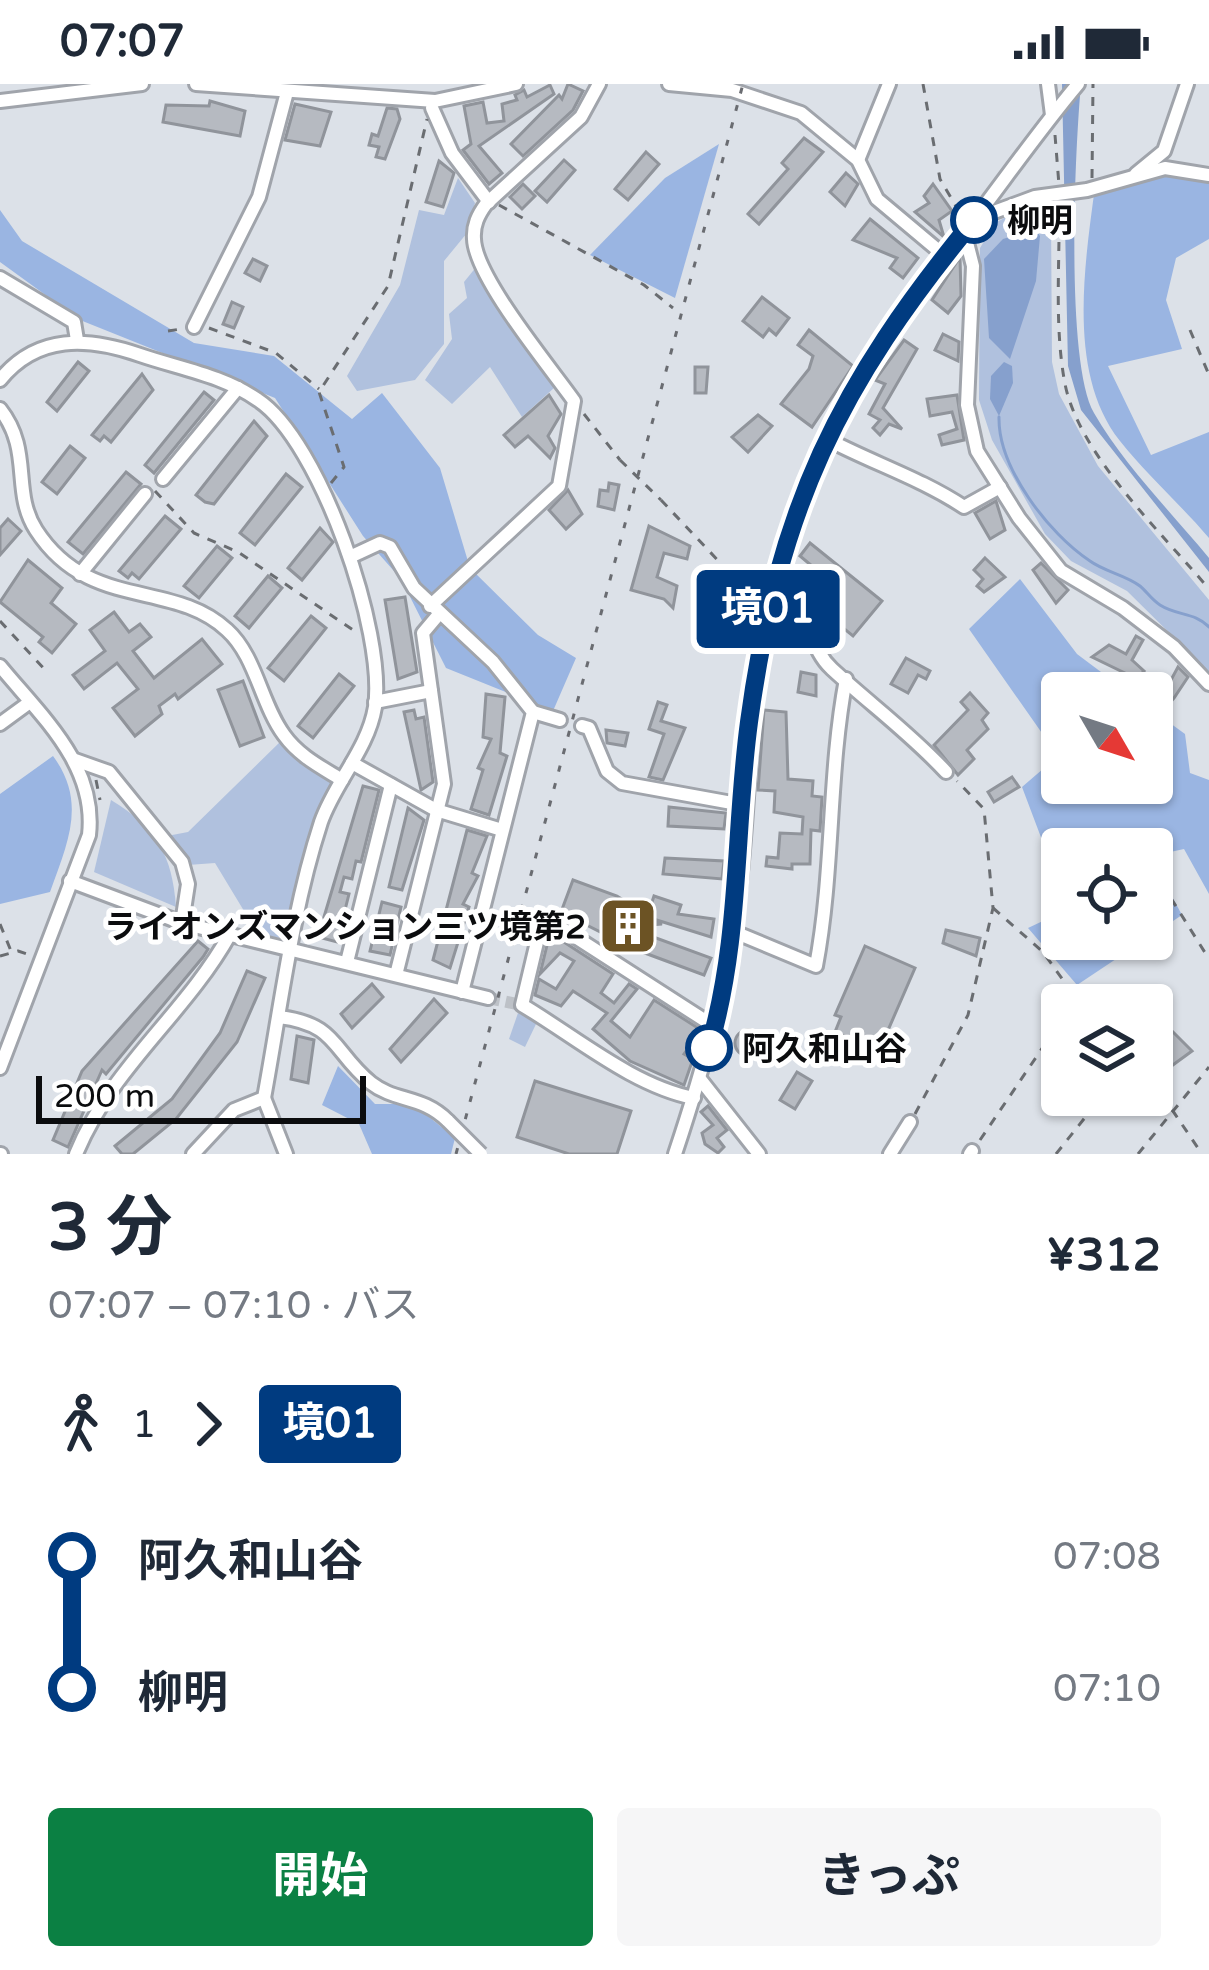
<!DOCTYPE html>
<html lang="ja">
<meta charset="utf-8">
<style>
:root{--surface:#fff;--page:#f6f6f7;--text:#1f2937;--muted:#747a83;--accent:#0b8043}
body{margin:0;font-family:"Varela Round","Noto Sans JP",sans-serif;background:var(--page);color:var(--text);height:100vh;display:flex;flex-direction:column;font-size:45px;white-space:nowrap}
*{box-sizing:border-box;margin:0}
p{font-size:39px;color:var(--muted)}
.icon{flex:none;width:66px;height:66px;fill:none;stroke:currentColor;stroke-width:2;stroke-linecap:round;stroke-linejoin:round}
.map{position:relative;height:1070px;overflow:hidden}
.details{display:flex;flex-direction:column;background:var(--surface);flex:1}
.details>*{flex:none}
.badge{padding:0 24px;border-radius:9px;font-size:42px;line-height:78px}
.needle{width:78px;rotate:129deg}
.fabs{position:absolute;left:1041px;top:588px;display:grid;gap:24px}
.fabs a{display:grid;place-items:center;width:132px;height:132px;border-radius:12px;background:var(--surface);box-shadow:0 3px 9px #0004;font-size:60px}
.scale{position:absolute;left:36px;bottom:30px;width:330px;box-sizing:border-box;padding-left:12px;border:6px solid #0b0c0e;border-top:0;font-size:33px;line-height:42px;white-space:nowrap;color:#0b0c0e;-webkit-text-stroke:9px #fff;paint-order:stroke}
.map>.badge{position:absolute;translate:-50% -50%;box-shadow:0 0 0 6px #fff}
.legs{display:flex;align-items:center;gap:18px;height:132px;padding:0 48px;font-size:39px}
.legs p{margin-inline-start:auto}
.head{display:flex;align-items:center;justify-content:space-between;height:204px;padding:0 48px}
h1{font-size:66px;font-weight:700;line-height:90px}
.button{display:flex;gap:24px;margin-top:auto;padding:24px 48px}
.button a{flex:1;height:138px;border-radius:12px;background:var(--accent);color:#fff;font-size:48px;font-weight:700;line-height:138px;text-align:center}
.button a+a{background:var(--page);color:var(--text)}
ul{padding:0 48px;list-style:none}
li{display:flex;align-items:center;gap:42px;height:132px;font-size:45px}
li i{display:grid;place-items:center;width:18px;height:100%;margin:0 15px;background:currentColor}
li i::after{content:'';width:30px;height:30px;margin:-15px;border:9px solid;border-radius:50%;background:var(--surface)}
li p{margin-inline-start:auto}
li:first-child i{background:linear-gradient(#0000 50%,currentColor 0)}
li:last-child i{background:linear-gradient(currentColor 50%,#0000 0)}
.status{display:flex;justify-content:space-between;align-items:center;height:84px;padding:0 60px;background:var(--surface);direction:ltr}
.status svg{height:33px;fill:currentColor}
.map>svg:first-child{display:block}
.green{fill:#b0c1de}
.forest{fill:#9ab5e2}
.water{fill:#86a0cd}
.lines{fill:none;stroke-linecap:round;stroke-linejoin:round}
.stream{stroke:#86a0cd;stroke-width:3}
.building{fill:#b6bac1;stroke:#90949b;stroke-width:3}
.minor-tunnel{stroke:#bdc1c7;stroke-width:12;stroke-dasharray:12 6;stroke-linecap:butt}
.minor-casing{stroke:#a0a4ab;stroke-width:18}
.path{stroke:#6a6d71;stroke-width:3;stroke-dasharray:9 9;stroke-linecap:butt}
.minor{stroke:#fff;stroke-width:12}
.rail{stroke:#6a6c71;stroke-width:3;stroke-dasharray:6 12;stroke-linecap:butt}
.minor-bridge-casing{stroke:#a0a4ab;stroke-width:18;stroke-linecap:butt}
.path-bridge{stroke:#6a6d71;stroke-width:3;stroke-dasharray:9 9;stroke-linecap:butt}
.minor-bridge{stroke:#fff;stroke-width:12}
.line-1-casing{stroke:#fff;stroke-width:27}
.line-1{stroke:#003b80;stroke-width:18}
.stop-1-dot{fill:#fff;stroke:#003b80;stroke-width:6}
.labels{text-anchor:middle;stroke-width:10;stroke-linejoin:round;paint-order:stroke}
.stop-label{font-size:33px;font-weight:bold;fill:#0b0c0e;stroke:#fff;text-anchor:start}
.poi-label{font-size:33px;font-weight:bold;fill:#0b0c0e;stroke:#fff;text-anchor:end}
</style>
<div class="status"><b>07:07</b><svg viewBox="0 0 49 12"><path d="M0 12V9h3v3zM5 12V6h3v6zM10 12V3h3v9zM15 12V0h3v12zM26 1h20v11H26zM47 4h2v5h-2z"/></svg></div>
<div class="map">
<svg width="1209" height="1070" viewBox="0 0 1209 1070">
<rect width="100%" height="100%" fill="#dce1e8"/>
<g class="green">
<polygon points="458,94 475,119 467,149 444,177 444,260 415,296 357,307 347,292 400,201 419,126 444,131"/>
<polygon points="1046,123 1051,131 1052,278 1059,310 1098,382 1209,516 1209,588 1127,507 1071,477 1045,450 992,356 979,316 980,164 995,139 1017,127"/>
<polygon points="477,182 555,303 522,333 490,283 452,320 425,296 452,255 449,230 467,214 464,198"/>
<polygon points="281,657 337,697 320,731 285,855 258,850 215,779 188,781 167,752 188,748"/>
<path d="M111,716C157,744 172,771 176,823L94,788Z"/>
<polygon points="518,929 537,938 525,963 509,955"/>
</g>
<g class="forest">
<polygon points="719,60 675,214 590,171 665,94"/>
<path d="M1159,88L1209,95V155L1176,174L1166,216L1182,265L1108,282L1151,371L1209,348V454C1181,421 1147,391 1120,357C1068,292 1084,186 1094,110Z"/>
<polygon points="0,126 22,157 194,259 274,272 352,335 382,309 440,384 470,484 538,551 576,574 553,627 446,584 401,495 363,452 275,314 80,236 0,178"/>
<polygon points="1020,495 1077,570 1129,609 1062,609 1062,699 1152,699 1152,626 1185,650 1190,689 1209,696 1209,810 1184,765 1152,772 1152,765 1062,765 1062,809 1022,703 1058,672 969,545"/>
<path d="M53,672C87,718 68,758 50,808L0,820V710Z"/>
<polygon points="1152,776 1182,831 1152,851"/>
<polygon points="1062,828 1062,855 1146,855 1077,901 1028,844"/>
<polygon points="338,982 375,1020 413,1020 455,1054 451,1070 372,1070 359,1040 322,1021"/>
</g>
<g class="water">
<path d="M1062,0H1081C1075,65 1065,278 1094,329C1124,381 1171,428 1209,474V488L1081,326L1068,282Z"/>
<polygon points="1035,145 1040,152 1036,197 1010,275 989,254 984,175 1003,155"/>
<polygon points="1004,278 1012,282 1013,299 999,332 990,315 991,292"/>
</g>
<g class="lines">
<path class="stream" d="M999,333C998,384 1049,450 1090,477C1105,488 1126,491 1140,502C1147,508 1152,516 1160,521C1177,532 1195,528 1209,543"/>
</g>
<g class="building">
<polygon points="568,0 583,7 573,26 523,72 511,60 559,11 562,15"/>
<polygon points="550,1 554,10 479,62 502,89 489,100 463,66 471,60 464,22 483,18 487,39 504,37 502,20 517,16 515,11 524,6 527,13"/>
<polygon points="210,17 245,27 240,52 163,38 166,21 209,22"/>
<polygon points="295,20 331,28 320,62 285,56"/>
<polygon points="387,24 397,25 400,35 385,75 376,73 379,63 369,61 372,50 378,52"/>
<polygon points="804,54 823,68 759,140 748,130 788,85 782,79"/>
<polygon points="646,68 659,80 628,116 615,105"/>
<polygon points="564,76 575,86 547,118 535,107"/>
<polygon points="439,77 454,89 443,123 426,118"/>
<polygon points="846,89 858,100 845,122 830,108"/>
<polygon points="523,100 535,112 522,125 510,113"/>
<polygon points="933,100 952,127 939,136 944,153 915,128 929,119 924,112"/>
<polygon points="870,135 918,174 903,194 890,184 897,174 853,156"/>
<polygon points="960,173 961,212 948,229 932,216"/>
<polygon points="253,175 267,182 260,197 245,189"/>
<polygon points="762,213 789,234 776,251 769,245 763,253 743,237"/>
<polygon points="232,218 243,223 234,244 223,240"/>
<polygon points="809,246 853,282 812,343 781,320 809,285 813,272 798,261"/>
<polygon points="943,250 959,258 958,277 935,266"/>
<polygon points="904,256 917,265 883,324 902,345 889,340 880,351 873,344 880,336 869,330 885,300 875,296"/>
<polygon points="78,278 89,287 57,327 47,318"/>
<polygon points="695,283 708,283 706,309 695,309"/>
<polygon points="142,290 153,306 111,358 104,352 100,357 92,351"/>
<polygon points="204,308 214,316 154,389 145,381"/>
<polygon points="549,311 561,330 548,352 555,364 550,374 528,352 515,363 504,351"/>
<polygon points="957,311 964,356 942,361 939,351 957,345 952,328 930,332 927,315"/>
<polygon points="758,331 772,342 748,368 732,353"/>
<polygon points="254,337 267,352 214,420 205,418 196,411"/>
<polygon points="70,362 85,374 57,410 42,398"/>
<polygon points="126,388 141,400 83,470 68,458"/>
<polygon points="286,390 302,403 255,461 240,449"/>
<polygon points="609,399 619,401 614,426 598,422 600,406 608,407"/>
<polygon points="568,406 582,430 566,445 549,426"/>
<polygon points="996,417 1005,446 990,455 975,429"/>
<polygon points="165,432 181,445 139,495 132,489 128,494 119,487"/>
<polygon points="8,435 21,447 0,471 0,444"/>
<polygon points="649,442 690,462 687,475 664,469 657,493 677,502 673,524 664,515 631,506"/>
<polygon points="320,444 333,458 302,496 288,484"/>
<polygon points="810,459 882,517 853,552 800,509 818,487 800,472"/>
<polygon points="217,462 232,474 199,514 184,502"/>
<polygon points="985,474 1005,493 984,508 977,502 983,495 974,486"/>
<polygon points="28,476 62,504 51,519 76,540 52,569 39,558 43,553 0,518"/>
<polygon points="1041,479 1068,506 1056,519 1033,486"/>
<polygon points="268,492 282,504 249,544 235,532"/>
<polygon points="405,513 417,588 398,595 385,516"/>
<polygon points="114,528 129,548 140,540 151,553 133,567 154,594 202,555 222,580 178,615 175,610 159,622 162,630 135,652 113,624 138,605 117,579 84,605 73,591 105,567 90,546"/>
<polygon points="311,532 326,544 284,597 268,584"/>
<polygon points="1136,552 1143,556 1132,576 1144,587 1136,595 1144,602 1137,609 1126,601 1133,593 1092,573 1109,561 1126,570"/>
<polygon points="906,574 930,587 926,595 918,591 908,609 891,600"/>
<polygon points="1178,583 1188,593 1174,614 1166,623 1152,616 1159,598 1171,596"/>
<polygon points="801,588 816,591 816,612 798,608"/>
<polygon points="339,590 354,602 313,654 298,642"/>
<polygon points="243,597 264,653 240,662 218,606"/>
<polygon points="970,609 988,629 982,636 988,645 967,666 974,675 958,691 934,661 968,626 961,618"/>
<polygon points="486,610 505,613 500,669 507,672 489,731 471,725 483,686 478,684 491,655 483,653"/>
<polygon points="658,618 667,621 661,637 685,644 663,696 649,693 664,650 649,645"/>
<polygon points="414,626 416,635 424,633 433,698 421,706 404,628"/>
<polygon points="764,626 786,628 788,695 813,697 812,712 822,713 820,747 811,746 810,780 792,780 792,785 766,782 767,773 778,774 780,749 802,750 803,733 774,728 775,707 758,706"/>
<polygon points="606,646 628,649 625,662 607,659"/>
<polygon points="1012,693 1019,703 994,718 988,708"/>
<polygon points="363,702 379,706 361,778 356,777 352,795 344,793 340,808 349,810 337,858 318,853"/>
<polygon points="669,723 726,729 724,745 668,742"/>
<polygon points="408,724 424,736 402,806 389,803"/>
<polygon points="467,746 487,752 472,789 478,792 463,820 469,823 450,884 433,876"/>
<polygon points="665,774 724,777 722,795 663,790"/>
<polygon points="573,796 617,812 625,817 622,825 662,840 626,843 711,874 704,891 634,865 561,828"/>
<polygon points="654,812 681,821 678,830 714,835 711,853 647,833"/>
<polygon points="382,818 401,823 390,871 370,867"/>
<polygon points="946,846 980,854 976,872 943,859"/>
<polygon points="550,849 613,890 601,909 614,919 629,900 637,905 611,937 630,953 654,916 701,946 684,970 693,975 684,1001 630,977 593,945 607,929 573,907 561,922 535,911 539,895 556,905 574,877 560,869 540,890"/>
<polygon points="198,857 208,865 203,873 106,990 102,986 68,1063 53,1056 82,987"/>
<polygon points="865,862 915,884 879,967 835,948 841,933 835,931"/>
<polygon points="247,887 265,894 237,958 176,1035 133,1070 122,1070 115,1062 172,1015 220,949"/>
<polygon points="372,900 383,913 352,944 341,930"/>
<polygon points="434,915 447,929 401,978 390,965"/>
<polygon points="1166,941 1192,967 1166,986 1152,972 1152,956"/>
<circle cx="748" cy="959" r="13"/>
<polygon points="297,952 314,956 308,999 291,995"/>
<polygon points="797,988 812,997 795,1025 780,1016"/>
<polygon points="535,997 631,1027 617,1070 569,1070 517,1053"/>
<polygon points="708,1022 727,1046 717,1054 724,1063 718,1069 705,1060 702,1049 713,1041 701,1028"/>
</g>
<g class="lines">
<polyline class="minor-tunnel" points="488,914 522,921"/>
<g class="minor-casing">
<g id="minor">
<polyline points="196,0 435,17 516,0"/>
<polyline points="669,0 732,6 801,29 858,76 877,115 945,172"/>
<polyline points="1048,0 1052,31"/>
<polyline points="0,17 142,0"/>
<polyline points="432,24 452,69 489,118"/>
<polyline points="858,76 889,0"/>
<polyline points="1136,90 1164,67 1187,0"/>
<polyline points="975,135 1035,113 1087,106 1165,84 1209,91"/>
<polyline points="964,147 973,182 967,321 977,367 1019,434 1061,487 1123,524 1174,563 1209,600"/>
<polyline points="0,194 74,238 77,256"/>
<polyline points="194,243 259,113 287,8"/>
<path d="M0,296C37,250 88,253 140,271C181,285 222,291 258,316C320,357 386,549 375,623C368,665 335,698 321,738C292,827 281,922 264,1014L234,1026L193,1070"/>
<path d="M0,325C33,367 11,407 36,446C89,528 172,495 227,546C256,572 261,620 284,651C299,672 321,683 342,696"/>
<path d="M825,354C872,379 920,394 964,423L1000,403"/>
<polyline points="163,395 238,304"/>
<polyline points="352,472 380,459 390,463 414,504 493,578 533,628 462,908"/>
<polyline points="80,490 145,410"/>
<path d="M773,502C817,529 805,560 832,585C870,620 911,650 946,688"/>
<path d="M430,522L559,402L574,317C550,283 475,193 474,155C473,141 478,131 486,120L581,33L599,0"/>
<path d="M0,582C41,632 97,681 89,751L0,984"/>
<polyline points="375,618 431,607"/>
<polyline points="533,628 560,636"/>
<polyline points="0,640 30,618"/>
<polyline points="582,642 589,644 607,687 622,699 743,721"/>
<polyline points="75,676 109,688 182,778 188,800 182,839"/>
<polyline points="352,679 436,726 502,746"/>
<polyline points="70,797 182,839 488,914"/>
<path d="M732,847L816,882C834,786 828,690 846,595"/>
<polyline points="347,878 391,701"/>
<polyline points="396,891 444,700 423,549 439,530"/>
<path d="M279,933C338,940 332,967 371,999C395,1018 422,1011 448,1037"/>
<polyline points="700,995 759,1070"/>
<polyline points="264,1014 286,1070"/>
<path d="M694,1014C633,1002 576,953 522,921L542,837L552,838L715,943"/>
<polyline points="0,1070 1,1070"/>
<path d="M76,1070C113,981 184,932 230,850"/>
<path d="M675,1070C704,983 728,897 739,806C751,706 748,607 771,508C803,365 884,251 973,137C1008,91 1041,44 1078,0"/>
<polyline points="890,1070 910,1038"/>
<polyline points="970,1070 972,1067"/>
</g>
</g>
<g class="path">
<polyline points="923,0 940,95 963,134"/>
<polyline points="1055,51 1059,101"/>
<polyline points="1092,94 1093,0"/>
<polyline points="499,121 644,201 673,224"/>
<path d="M1059,122C1060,180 1054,242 1065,300C1079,371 1163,450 1209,505"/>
<polyline points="209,244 276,269 319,305"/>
<polyline points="1190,246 1209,291"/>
<polyline points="168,247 181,245"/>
<polyline points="584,330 620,376"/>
<polyline points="331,399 344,383 319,308 388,202 427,35"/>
<polyline points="155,407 194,449 238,468 356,548"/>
<polyline points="661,416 727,486 762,505"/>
<polyline points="0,537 47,588"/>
<polyline points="96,696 100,716"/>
<polyline points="1152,784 1209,875"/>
<polyline points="993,824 1043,868 1073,910 1069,921"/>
<polyline points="0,840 11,867"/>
<polyline points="0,872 18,867 33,872"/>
<polyline points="1152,996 1202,1070"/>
<polyline points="915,1030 968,931 993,824 984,725 957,697"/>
<polyline points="980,1056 1062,935"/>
<polyline points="1056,1070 1103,1011"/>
<polyline points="1138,1070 1209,983"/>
</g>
<use href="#minor" class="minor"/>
<polyline class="rail" points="456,1070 743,0"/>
<g class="minor-bridge-casing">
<polyline id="minor-bridge" points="448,1037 481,1070"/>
</g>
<polyline class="path-bridge" points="620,376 661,416"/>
<use href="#minor-bridge" class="minor-bridge"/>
</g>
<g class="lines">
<g class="line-1-casing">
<path id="line-1" d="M709,964C741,854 734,749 749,638C778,425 838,301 974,136"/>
</g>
<use href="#line-1" class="line-1"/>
</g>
<defs>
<g id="building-square" transform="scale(3)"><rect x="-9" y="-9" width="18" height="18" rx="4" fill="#6c5324" stroke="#fff"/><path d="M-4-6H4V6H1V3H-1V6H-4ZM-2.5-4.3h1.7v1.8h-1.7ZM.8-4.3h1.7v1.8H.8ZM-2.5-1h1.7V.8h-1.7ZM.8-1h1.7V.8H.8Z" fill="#fff"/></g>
</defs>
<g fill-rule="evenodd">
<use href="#building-square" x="628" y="842"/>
</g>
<g class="stop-1-dot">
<circle cx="974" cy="136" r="21"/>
<circle cx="709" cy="964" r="21"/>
</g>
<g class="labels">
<g class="stop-label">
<text x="1007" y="148">柳明</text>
<text x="742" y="976">阿久和山谷</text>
</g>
<g class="poi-label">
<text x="586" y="854">ライオンズマンション三ツ境第2</text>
</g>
</g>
</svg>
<div class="fabs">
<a><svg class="needle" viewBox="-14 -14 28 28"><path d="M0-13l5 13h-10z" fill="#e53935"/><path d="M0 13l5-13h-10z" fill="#747a83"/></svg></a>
<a><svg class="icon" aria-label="locate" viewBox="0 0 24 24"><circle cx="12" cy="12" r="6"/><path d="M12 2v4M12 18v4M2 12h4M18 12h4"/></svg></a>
<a><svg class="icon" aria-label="layers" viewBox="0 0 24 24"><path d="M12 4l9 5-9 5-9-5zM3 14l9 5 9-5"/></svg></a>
</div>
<div class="scale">200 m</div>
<b class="badge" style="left:768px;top:525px;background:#003b80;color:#fff">境01</b>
</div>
<section class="details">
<div class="head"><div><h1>3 分</h1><p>07:07 – 07:10 · バス</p></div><b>¥312</b></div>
<div class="legs"><svg class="icon" aria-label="walk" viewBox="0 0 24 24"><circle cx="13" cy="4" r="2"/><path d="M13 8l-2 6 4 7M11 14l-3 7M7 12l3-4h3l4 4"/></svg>1<svg class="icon" aria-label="forward" viewBox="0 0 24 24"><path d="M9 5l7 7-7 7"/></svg><b class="badge" style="background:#003b80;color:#fff">境01</b></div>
<ul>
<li><i style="color:#003b80"></i><b>阿久和山谷</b><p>07:08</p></li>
<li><i style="color:#003b80"></i><b>柳明</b><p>07:10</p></li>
</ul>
<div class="button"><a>開始</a><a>きっぷ</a></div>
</section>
